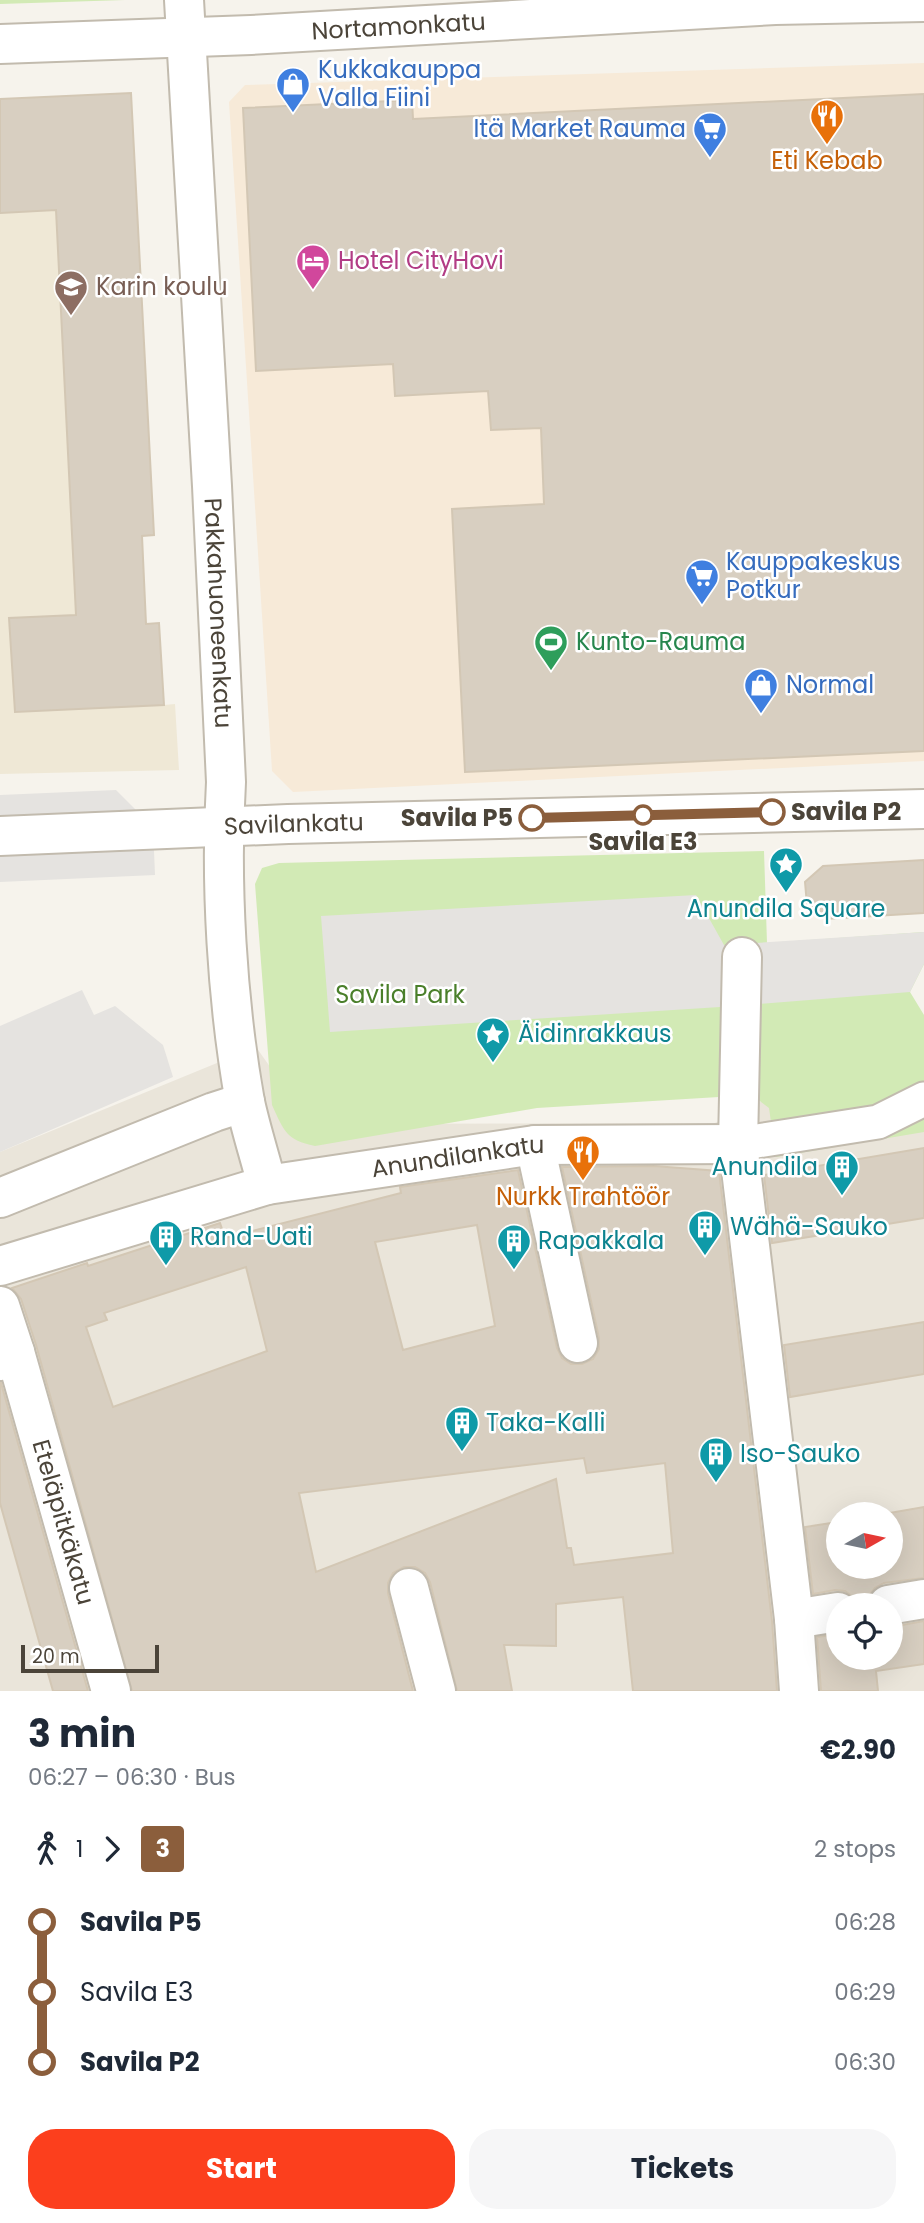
<!DOCTYPE html>
<meta charset="utf-8">
<style>
:root{--surface:#fff;--page:#f6f6f7;--text:#1f2937;--muted:#747a83;--accent:#fc3f1d}
body{margin:0;font-family:Poppins,sans-serif;background:var(--page);color:var(--text);height:100vh;display:flex;flex-direction:column;font-size:26px;white-space:nowrap}
*{box-sizing:border-box;margin:0}
p{font-size:23px;color:var(--muted)}
.icon{flex:none;width:38px;height:38px;fill:none;stroke:currentColor;stroke-width:2;stroke-linecap:round;stroke-linejoin:round}
.map{position:relative;height:1691px;overflow:hidden}
.side{display:flex;flex-direction:column;background:var(--surface);flex:1}
.side>*{flex:none}
.badge{padding:0 14px;border-radius:5px;font-size:24px;line-height:46px}
.needle{width:46px;rotate:81deg}
.controls{position:absolute;left:826px;top:1502px;display:grid;gap:14px}
.controls a{display:grid;place-items:center;width:77px;height:77px;border-radius:50%;background:var(--surface);box-shadow:0 7px 28px #0002;font-size:35px}
.scale{position:absolute;left:21px;bottom:18px;width:138px;box-sizing:border-box;padding-left:7px;border:4px solid #4b4439;border-top:0;font-size:19px;line-height:24px;white-space:nowrap;color:#4b4439;-webkit-text-stroke:5px #fff;paint-order:stroke}
.map>.badge{position:absolute;translate:-50% -50%;box-shadow:0 0 0 4px #fff}
.legs{display:flex;align-items:center;gap:10px;height:77px;padding:0 28px;font-size:23px}
.legs p{margin-inline-start:auto}
.headline{display:flex;align-items:center;justify-content:space-between;height:119px;padding:0 28px}
h1{font-size:38px;font-weight:700;line-height:52px}
.button{display:flex;gap:14px;margin-top:auto;padding:14px 28px}
.button a{flex:1;height:80px;border-radius:28px;background:var(--accent);color:#fff;font-size:28px;font-weight:700;line-height:80px;text-align:center}
.button a+a{background:var(--page);color:var(--text)}
ul{padding:0 28px;list-style:none}
li{display:flex;align-items:center;gap:24px;height:70px;font-size:26px}
li i{display:grid;place-items:center;width:10px;height:100%;margin:0 9px;background:currentColor}
li i::after{content:'';width:18px;height:18px;margin:-9px;border:5px solid;border-radius:50%;background:var(--surface)}
li p{margin-inline-start:auto}
li:first-child i{background:linear-gradient(#0000 50%,currentColor 0)}
li:last-child i{background:linear-gradient(currentColor 50%,#0000 0)}
.map>svg:first-child{display:block}
.residential{fill:#eae5da;fill-rule:evenodd}
.commercial{fill:#f7ead8}
.education{fill:#efe8d6}
.green{fill:#d2eab5}
.parking{fill:#e5e3e0}
.building{fill:#d8cfc1;stroke:#d3c7b4;stroke-width:2;fill-rule:evenodd}
.lines{fill:none;stroke-linecap:round;stroke-linejoin:round}
.pedestrian-casing{stroke:#c2bbae;stroke-width:37}
.minor-casing{stroke:#c2bbae;stroke-width:42}
.pedestrian{stroke:#fff;stroke-width:33}
.minor{stroke:#fff;stroke-width:38}
.line-1-casing{stroke:#fff;stroke-width:16}
.line-1{stroke:#8b5e3c;stroke-width:10}
.stop-1-dot{fill:#fff;stroke:#8b5e3c;stroke-width:3.5}
.labels{text-anchor:middle;stroke-width:5;stroke-linejoin:round;paint-order:stroke}
.street-label{font-size:24px;fill:#4b4439;stroke:#fff}
.shop-label{font-size:24px;fill:#366cbe;stroke:#fff;text-anchor:start}
.food-label{font-size:24px;fill:#c56008;stroke:#fff}
.hotel-label{font-size:24px;fill:#b23c85;stroke:#fff;text-anchor:start}
.education-label{font-size:24px;fill:#785e54;stroke:#fff;text-anchor:start}
.leisure-label{font-size:24px;fill:#27864d;stroke:#fff;text-anchor:start}
.stop-label{font-size:24px;font-weight:bold;fill:#4b4439;stroke:#fff;text-anchor:start}
.culture-label{font-size:24px;fill:#0d838f;stroke:#fff;text-anchor:start}
.park-label{font-size:24px;fill:#4a7f2a;stroke:#fff}
</style>
<div class="map">
<svg width="924" height="1691" viewBox="0 0 924 1691">
<rect width="100%" height="100%" fill="#f6f3ec"/>
<path class="residential" d="M256,1047L290,1095L335,1124L715,1123L768,1098L924,1072V1691H0V1152ZM838,1514H891V1566H838ZM838,1605H891V1657H838Z"/>
<polygon class="commercial" points="924,63 924,761 293,792 272,771 229,102 245,85"/>
<polygon class="education" points="131,93 154,535 142,536 146,623 159,623 164,705 175,704 179,770 0,774 0,99"/>
<g class="green">
<polygon points="0,0 125,0 0,4"/>
<path d="M764,851L767,943L924,932V964L910,992L924,1015V1132L776,1157L769,1108L752,1095L537,1108L315,1146C286,1140 284,1131 272,1105L255,884L262,868L279,863Z"/>
</g>
<g class="parking">
<polygon points="116,790 153,827 155,875 0,882 0,795"/>
<polygon points="696,895 724,945 924,932 924,964 910,992 720,1007 330,1032 321,916"/>
<polygon points="82,990 94,1015 115,1006 163,1045 173,1077 0,1152 0,1026"/>
</g>
<g class="building">
<polygon points="131,93 154,535 142,536 146,624 159,623 164,705 15,712 9,618 76,615 56,210 0,213 0,99"/>
<polygon points="924,94 924,751 465,772 452,509 544,504 541,428 491,430 488,391 395,396 393,364 256,371 243,108 412,100 413,119"/>
<polygon points="924,860 924,913 825,919 807,905 805,882 823,866"/>
<polygon points="924,1148 924,1218 772,1243 764,1175"/>
<path d="M654,1166L719,1171L772,1621L777,1691H633L623,1597L556,1604V1646L504,1645L512,1691H457L430,1582L425,1573L415,1567H404L393,1573L388,1583V1593L413,1691H132L36,1345L21,1299L12,1288L87,1263L88,1266L220,1223L225,1238L401,1193L400,1187L518,1170L557,1348L562,1358L571,1364H582L593,1359L599,1349V1338L562,1167ZM477,1225L495,1326L403,1350L375,1242ZM246,1267L267,1351L113,1407L86,1327L107,1320L104,1313ZM584,1458L587,1473L665,1463L673,1553L574,1565L571,1548H567L556,1479L316,1572L299,1493Z"/>
<polygon points="924,1322 924,1374 790,1397 784,1345"/>
<polygon points="0,1383 1,1383 88,1691 53,1691 0,1503"/>
<polygon points="924,1507 924,1578 884,1583 875,1588 868,1597 867,1605 858,1605 854,1598 845,1591 835,1590 813,1594 805,1527 838,1522 838,1566 891,1566 891,1514 884,1514"/>
<polygon points="924,1621 924,1664 876,1671 878,1691 821,1691 817,1637 838,1634 838,1657 891,1657 891,1627"/>
</g>
<g class="lines">
<g class="pedestrian-casing">
<polyline id="pedestrian" points="738,1144 878,1122 924,1099"/>
</g>
<g class="minor-casing">
<g id="minor">
<path id="s1" d="M184,0L212,486L226,782C220,883 227,1002 245,1102C251,1130 260,1157 267,1185"/>
<path id="s2" d="M0,44L251,35L775,5L924,2"/>
<path id="s3" d="M0,836L288,824L924,809"/>
<polyline points="742,957 738,1144 794,1619 799,1691"/>
<polyline points="535,1145 578,1343"/>
<polyline points="0,1198 214,1112 245,1102"/>
<path id="s4" d="M0,1266L267,1185L535,1145L738,1144"/>
<polyline points="0,1306 15,1352 0,1361"/>
<path id="s5" d="M15,1352L111,1691"/>
<polyline points="409,1588 436,1691"/>
<polyline points="888,1605 924,1599"/>
<polyline points="794,1619 838,1612"/>
</g>
</g>
<use href="#pedestrian" class="pedestrian"/>
<use href="#minor" class="minor"/>
</g>
<g class="lines">
<g class="line-1-casing">
<polyline id="line-1" points="532,818 772,812"/>
</g>
<use href="#line-1" class="line-1"/>
</g>
<defs>
<g id="shop-pin" transform="scale(1.75)"><path d="M0 17L-7.5 6A9.5 9.5 0 1 1 7.5 6Z" fill="#3f7fe0" stroke="#fff"/><path d="M-5-2.5h2.3a2.7 3.5 0 0 1 5.4 0H5L5.5 6h-11ZM-1.5-2.5h3a1.5 2.3 0 0 0-3 0Z" fill="#fff"/></g>
<g id="restaurant-pin" transform="scale(1.75)"><path d="M0 17L-7.5 6A9.5 9.5 0 1 1 7.5 6Z" fill="#e8710a" stroke="#fff"/><path d="M-5-6h1v4h1v-4h1v4h1v-4h1v5L-1.5 .5V6h-2V.5L-5-1ZM5-6V6H3V1.5H1.5Q1.5-4 5-6Z" fill="#fff"/></g>
<g id="supermarket-pin" transform="scale(1.75)"><path d="M0 17L-7.5 6A9.5 9.5 0 1 1 7.5 6Z" fill="#3f7fe0" stroke="#fff"/><path d="M-6-5.5h2.5l.6 2H6L4.5 2H-2.5L-4.4-4H-6ZM-1.5 3.2a1.3 1.3 0 1 0 .1 0ZM3 3.2a1.3 1.3 0 1 0 .1 0Z" fill="#fff"/></g>
<g id="hotel-pin" transform="scale(1.75)"><path d="M0 17L-7.5 6A9.5 9.5 0 1 1 7.5 6Z" fill="#d1479c" stroke="#fff"/><path d="M-6-4.5h1.5V1H6V5H4.5V3h-9V5H-6ZM-4 0a1.8 1.8 0 1 1 3.6 0ZM.5 0V-2.5h3Q6-2.5 6 0Z" fill="#fff"/></g>
<g id="school-pin" transform="scale(1.75)"><path d="M0 17L-7.5 6A9.5 9.5 0 1 1 7.5 6Z" fill="#8d6e63" stroke="#fff"/><path d="M0-5L7-2L0 1L-7-2ZM-4 1L0 2.5L4 1V4Q0 6-4 4Z" fill="#fff"/></g>
<g id="stadium-pin" transform="scale(1.75)"><path d="M0 17L-7.5 6A9.5 9.5 0 1 1 7.5 6Z" fill="#2e9e5b" stroke="#fff"/><path d="M0-5a6.5 5 0 1 0 0 10a6.5 5 0 1 0 0-10ZM-3.5-1.8h7v3.6h-7Z" fill="#fff"/></g>
<g id="sight-pin" transform="scale(1.75)"><path d="M0 17L-7.5 6A9.5 9.5 0 1 1 7.5 6Z" fill="#0f9aa8" stroke="#fff"/><path d="M0-6L1.8-2.2L6-1.7L2.9 1.2L3.7 5.4L0 3.3L-3.7 5.4L-2.9 1.2L-6-1.7L-1.8-2.2Z" fill="#fff"/></g>
<g id="building-pin" transform="scale(1.75)"><path d="M0 17L-7.5 6A9.5 9.5 0 1 1 7.5 6Z" fill="#0f9aa8" stroke="#fff"/><path d="M-4-6H4V6H1V3H-1V6H-4ZM-2.5-4.3h1.7v1.8h-1.7ZM.8-4.3h1.7v1.8H.8ZM-2.5-1h1.7V.8h-1.7ZM.8-1h1.7V.8H.8Z" fill="#fff"/></g>
</defs>
<g fill-rule="evenodd">
<use href="#shop-pin" x="293" y="84"/>
<use href="#restaurant-pin" x="827" y="116"/>
<use href="#supermarket-pin" x="710" y="129"/>
<use href="#hotel-pin" x="313" y="261"/>
<use href="#school-pin" x="71" y="287"/>
<use href="#supermarket-pin" x="702" y="576"/>
<use href="#stadium-pin" x="551" y="642"/>
<use href="#shop-pin" x="761" y="685"/>
<use href="#sight-pin" x="786" y="864"/>
<use href="#sight-pin" x="493" y="1034"/>
<use href="#restaurant-pin" x="583" y="1152"/>
<use href="#building-pin" x="842" y="1167"/>
<use href="#building-pin" x="705" y="1227"/>
<use href="#building-pin" x="166" y="1237"/>
<use href="#building-pin" x="514" y="1241"/>
<use href="#building-pin" x="462" y="1423"/>
<use href="#building-pin" x="716" y="1454"/>
</g>
<g class="stop-1-dot">
<circle cx="772" cy="812" r="12"/>
<circle cx="643" cy="815" r="9"/>
<circle cx="532" cy="818" r="12"/>
</g>
<g class="labels">
<g class="street-label">
<text dy="8" stroke="none"><textPath href="#s2" startOffset="399">Nortamonkatu</textPath></text>
<text dy="8" stroke="none"><textPath href="#s1" startOffset="614">Pakkahuoneenkatu</textPath></text>
<text dy="8" stroke="none"><textPath href="#s3" startOffset="294">Savilankatu</textPath></text>
<text dy="8" stroke="none"><textPath href="#s4" startOffset="472">Anundilankatu</textPath></text>
<text dy="8" stroke="none"><textPath href="#s5" startOffset="177">Eteläpitkäkatu</textPath></text>
</g>
<g class="shop-label">
<text x="318" y="78">Kukkakauppa<tspan x="318" dy="28">Valla Fiini</tspan></text>
<text x="686" y="137" text-anchor="end">Itä Market Rauma</text>
<text x="726" y="570">Kauppakeskus<tspan x="726" dy="28">Potkur</tspan></text>
<text x="786" y="693">Normal</text>
</g>
<g class="food-label">
<text x="827" y="169">Eti Kebab</text>
<text x="583" y="1205">Nurkk Trahtöör</text>
</g>
<g class="hotel-label">
<text x="338" y="269">Hotel CityHovi</text>
</g>
<g class="education-label">
<text x="96" y="295">Karin koulu</text>
</g>
<g class="leisure-label">
<text x="576" y="650">Kunto-Rauma</text>
</g>
<g class="stop-label">
<text x="791" y="820">Savila P2</text>
<text x="513" y="826" text-anchor="end">Savila P5</text>
<text x="643" y="850" text-anchor="middle">Savila E3</text>
</g>
<g class="culture-label">
<text x="786" y="917" text-anchor="middle">Anundila Square</text>
<text x="518" y="1042">Äidinrakkaus</text>
<text x="818" y="1175" text-anchor="end">Anundila</text>
<text x="730" y="1235">Wähä-Sauko</text>
<text x="190" y="1245">Rand-Uati</text>
<text x="538" y="1249">Rapakkala</text>
<text x="486" y="1431">Taka-Kalli</text>
<text x="740" y="1462">Iso-Sauko</text>
</g>
<g class="park-label">
<text x="400" y="1003">Savila Park</text>
</g>
</g>
</svg>
<div class="controls">
<a><svg class="needle" viewBox="-14 -14 28 28"><path d="M0-13l5 13h-10z" fill="#e53935"/><path d="M0 13l5-13h-10z" fill="#747a83"/></svg></a>
<a><svg class="icon" aria-label="locate" viewBox="0 0 24 24"><circle cx="12" cy="12" r="6"/><path d="M12 2v4M12 18v4M2 12h4M18 12h4"/></svg></a>
</div>
<div class="scale">20 m</div>
</div>
<section class="side">
<div class="headline"><div><h1>3 min</h1><p>06:27 – 06:30 · Bus</p></div><b>€2.90</b></div>
<div class="legs"><svg class="icon" aria-label="walk" viewBox="0 0 24 24"><circle cx="13" cy="4" r="2"/><path d="M13 8l-2 6 4 7M11 14l-3 7M7 12l3-4h3l4 4"/></svg>1<svg class="icon" aria-label="forward" viewBox="0 0 24 24"><path d="M9 5l7 7-7 7"/></svg><b class="badge" style="background:#8b5e3c;color:#fff">3</b><p>2 stops</p></div>
<ul>
<li><i style="color:#8b5e3c"></i><b>Savila P5</b><p>06:28</p></li>
<li><i style="color:#8b5e3c"></i><span>Savila E3</span><p>06:29</p></li>
<li><i style="color:#8b5e3c"></i><b>Savila P2</b><p>06:30</p></li>
</ul>
<div class="button"><a>Start</a><a>Tickets</a></div>
</section>
